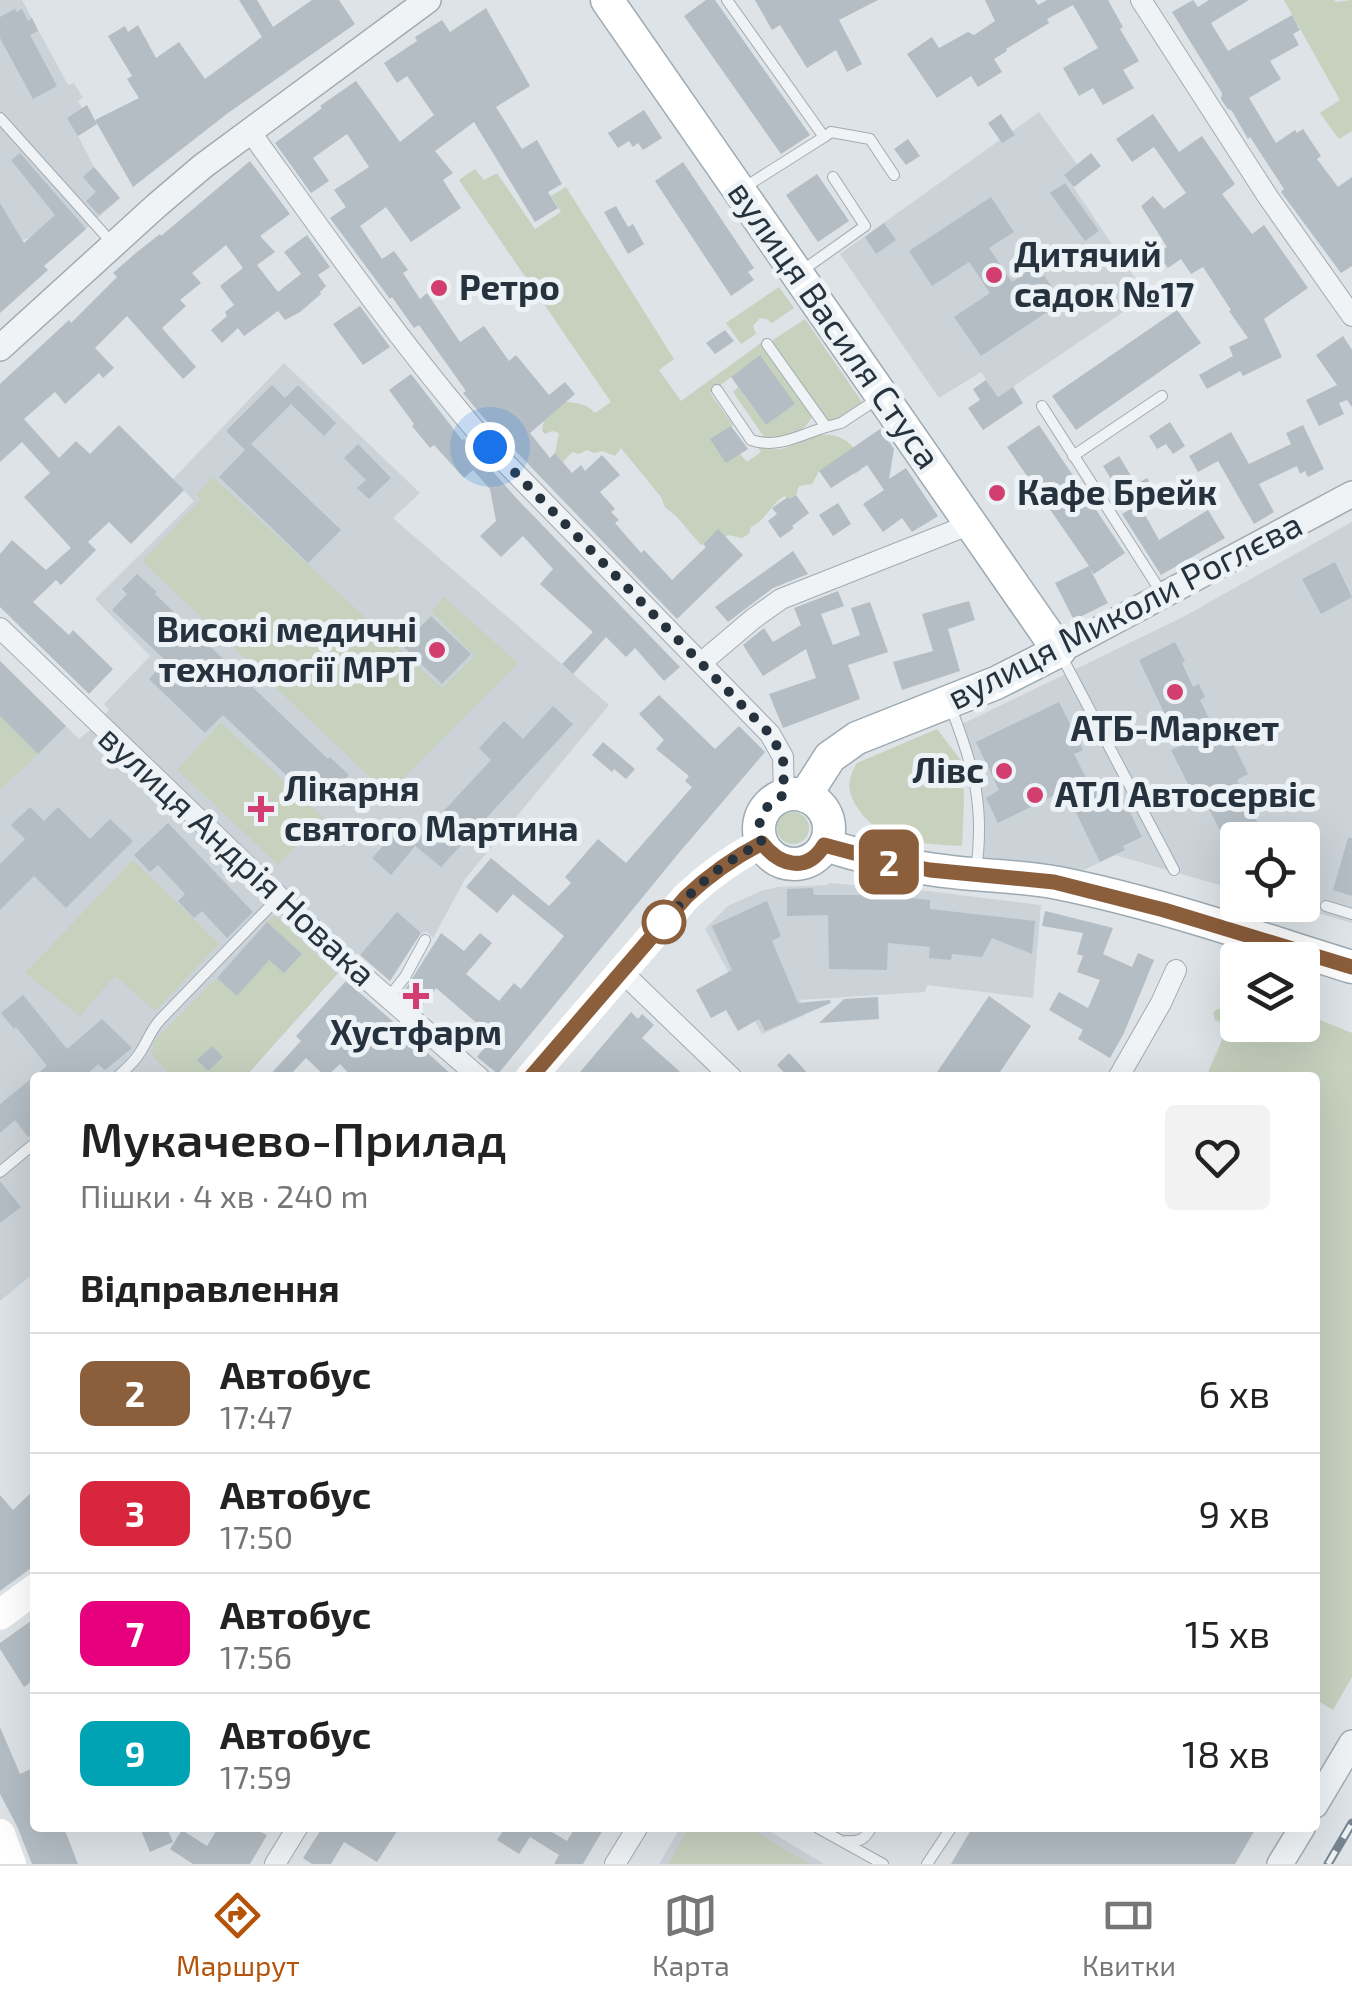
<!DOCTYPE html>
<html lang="uk">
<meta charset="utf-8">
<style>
:root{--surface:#fff;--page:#f2f2f2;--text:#222;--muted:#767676;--line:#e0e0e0;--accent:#b45309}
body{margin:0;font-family:"Exo 2",sans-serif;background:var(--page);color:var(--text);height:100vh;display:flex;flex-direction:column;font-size:38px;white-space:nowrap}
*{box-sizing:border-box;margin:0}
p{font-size:32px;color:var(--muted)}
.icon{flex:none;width:55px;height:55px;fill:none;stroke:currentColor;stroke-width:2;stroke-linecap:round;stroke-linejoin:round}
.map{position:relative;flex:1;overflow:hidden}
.drawer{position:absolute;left:30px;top:1072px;width:1290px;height:760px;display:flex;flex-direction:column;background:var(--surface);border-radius:10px;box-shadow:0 10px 40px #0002}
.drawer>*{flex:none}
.badge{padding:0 20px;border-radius:15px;font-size:35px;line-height:65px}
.buttons{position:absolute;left:1220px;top:822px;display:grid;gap:20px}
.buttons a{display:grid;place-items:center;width:100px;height:100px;border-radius:10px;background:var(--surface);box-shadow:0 10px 40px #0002;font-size:50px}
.you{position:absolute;width:50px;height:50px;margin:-25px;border:8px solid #fff;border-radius:50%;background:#1a73e8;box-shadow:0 0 0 15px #1a73e833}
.map>.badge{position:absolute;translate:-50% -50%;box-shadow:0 0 0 5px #fff}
h2{padding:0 50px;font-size:38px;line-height:90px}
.round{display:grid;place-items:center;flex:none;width:105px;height:105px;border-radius:10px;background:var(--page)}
.headline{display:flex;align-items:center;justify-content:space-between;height:170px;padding:0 50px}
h1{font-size:48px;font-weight:600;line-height:75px}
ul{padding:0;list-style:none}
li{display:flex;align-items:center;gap:30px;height:120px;padding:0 50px;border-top:2px solid var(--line)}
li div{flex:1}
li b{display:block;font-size:38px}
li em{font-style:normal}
li .badge{min-width:110px;font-weight:700;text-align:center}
.tab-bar{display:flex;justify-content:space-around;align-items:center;height:140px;border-top:2px solid var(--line);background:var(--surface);font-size:28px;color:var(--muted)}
.tab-bar a{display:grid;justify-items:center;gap:5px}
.tab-bar .active{color:var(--accent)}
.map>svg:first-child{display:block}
.built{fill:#cbd3d9;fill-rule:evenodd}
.green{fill:#c6d1be}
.building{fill:#b4bdc4}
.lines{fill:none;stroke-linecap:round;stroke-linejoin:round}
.service-casing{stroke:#a2abb1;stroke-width:12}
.minor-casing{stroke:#a2abb1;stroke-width:22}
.tertiary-casing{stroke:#a2abb1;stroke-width:28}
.primary-casing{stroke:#9caab3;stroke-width:35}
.service{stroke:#f0f3f6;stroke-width:10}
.minor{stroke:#f0f3f6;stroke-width:20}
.tertiary{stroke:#f0f3f6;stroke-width:25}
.secondary{stroke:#fff;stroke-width:30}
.primary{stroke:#fff;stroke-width:32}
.rail-casing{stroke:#768591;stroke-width:9}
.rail{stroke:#ecf2f5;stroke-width:5;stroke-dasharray:15;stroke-linecap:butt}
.line-casing{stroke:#fff;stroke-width:22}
.line{stroke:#8b5e3c;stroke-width:15}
.walk{stroke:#26333e;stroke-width:10;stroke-dasharray:0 18}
.poi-dot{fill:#d13e6f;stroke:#ecf2f5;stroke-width:4}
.stop-dot{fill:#fff;stroke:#8b5e3c;stroke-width:5}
.labels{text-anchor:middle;stroke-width:10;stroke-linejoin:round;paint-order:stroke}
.poi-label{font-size:35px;font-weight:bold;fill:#26333e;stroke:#ecf2f5;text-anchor:start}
.street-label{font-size:35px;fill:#26333e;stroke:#ecf2f5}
</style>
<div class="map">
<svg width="1352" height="1864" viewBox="0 0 1352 1864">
<rect width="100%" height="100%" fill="#dde3e7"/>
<g class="built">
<polygon points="0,0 22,0 68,85 74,83 83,98 78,101 93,126 78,136 94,167 120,198 50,261 29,238 22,240 7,215 0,219"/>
<polygon points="1039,112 1079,167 1068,179 1147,296 998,397 981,372 939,398 840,254"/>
<path d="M284,363L420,493L393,518L609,705L465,879L433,938L426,931L422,934L397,913L360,955L356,953L245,1077L35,1078V1272L0,1301V661L79,739L89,731L109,710L104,704L150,656L95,599L194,501L173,479ZM431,616L470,654L403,645Z"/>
<polygon points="1352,522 1352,923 1290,905 1302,905 1302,840 1238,840 1237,890 1115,855 1084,870 978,856 980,817 958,726 1185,616"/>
<polygon points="828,883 928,891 1041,905 1033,998 927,985 925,992 800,1000 805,1015 762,1034 705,929 728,906 761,891 778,887 828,885"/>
<polygon points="680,1828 764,1828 824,1864 659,1864"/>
</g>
<g class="green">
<polygon points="1284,0 1334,0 1336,2 1352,0 1352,131 1339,139 1320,113 1340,100"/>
<path d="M475,169L484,180L497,173L535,229L561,212L551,196L566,187L674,359L659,370L681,401L761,343L813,415C804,435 784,439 764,437L733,392L738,387L766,425L795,404L759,356L710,393L733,425L711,439L740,454L747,462L761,452L756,445C764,447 772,450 780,449C790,448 800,440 810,437C836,429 860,442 861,470L855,474L848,471H819L812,484L799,486L796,495L789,499L784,496C770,505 768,518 751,527L749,534L742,538L728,535L725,537L718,530L701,545L676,516L665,507L661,497L621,448L615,456L602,451L594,453L587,450L579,454L572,452L563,462L555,453L559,433L552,431L545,434L542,431L544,420L565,402C577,403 586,403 595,413L611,402L459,180Z"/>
<polygon points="779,287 794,308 772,323 767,319 760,318 753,326 756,334 741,344 726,323"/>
<polygon points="805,319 864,405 826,427 767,344"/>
<polygon points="213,477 442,688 475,656 431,611 444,597 518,663 388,794 142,561 200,501 197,494"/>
<polygon points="0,716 38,754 0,790"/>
<polygon points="221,723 324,818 278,865 177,769"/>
<path d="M937,729L962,762L964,801L962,846C921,844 875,842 854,802C846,787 849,777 857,763Z"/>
<circle cx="793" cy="828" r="16"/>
<polygon points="133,860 219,944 155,1011 115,976 80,1016 25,973"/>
<polygon points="273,916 277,917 337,974 245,1077 173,1077 152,1055 153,1042 217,978 237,995 269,960 285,973 302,953 266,922"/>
<polygon points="1237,991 1238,1025 1302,1025 1303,1013 1352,1033 1352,1677 1333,1710 1315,1699 1315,1078 1206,1077 1228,1026 1215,1020 1213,1013 1217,1009 1232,1011"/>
<polygon points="688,1828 749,1828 810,1864 668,1864"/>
</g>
<g class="building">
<polygon points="239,0 257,0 273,27 312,0 339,0 355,24 228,113 133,187 95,120 139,98 127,79 132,76 108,36 125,26 128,32 138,25 156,58 179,42 205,79 262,37"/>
<polygon points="706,0 715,0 810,135 781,154 684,16"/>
<polygon points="755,0 878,0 839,20 862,64 847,72 836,50 807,68 780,25 772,30"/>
<polygon points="985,0 1035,0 1038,5 1047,0 1108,0 1123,27 1120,29 1139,61 1123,70 1134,88 1103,105 1093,88 1079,96 1063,68 1098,48 1073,5 1047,19 1049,23 1006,49 1007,51 994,59 1002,72 978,87 971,76 937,98 907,54 932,37 939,48 968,32 974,35 995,21"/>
<polygon points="1193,0 1198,7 1209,0 1249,0 1211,23 1228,51 1292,15 1300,30 1293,34 1299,45 1270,61 1281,79 1249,98 1276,143 1295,130 1297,133 1303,129 1321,156 1317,159 1338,187 1352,177 1352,266 1341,273 1281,192 1284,189 1250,137 1248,139 1232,111 1227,108 1221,99 1222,93 1172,12"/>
<polygon points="486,8 530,86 496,107 522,149 537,140 562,184 548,192 558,208 535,222 474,122 435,151 453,173 443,180 461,208 411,242 386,207 360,226 382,259 394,251 408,270 403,273 420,299 427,293 460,342 484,326 509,361 516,355 549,395 565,382 575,394 530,433 550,458 555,453 572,473 581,465 585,471 602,455 620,475 600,492 615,509 611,512 619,520 615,523 641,553 644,550 672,580 706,547 703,544 718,529 743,555 677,619 483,417 463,393 466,391 419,325 414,328 392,297 390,299 330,218 346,207 334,190 369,167 347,134 313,158 329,181 311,193 275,143 322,108 320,106 356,81 400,142 434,115 407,76 397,83 384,63 417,41 415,37 442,20 450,32"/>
<polygon points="15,9 17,12 22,9 28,21 32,18 38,31 30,35 57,86 33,99 0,38 0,17"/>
<polygon points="87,105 97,124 78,136 67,118"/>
<polygon points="644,110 662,138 643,150 638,143 633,147 629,141 618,148 608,133"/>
<polygon points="1001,114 1015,135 1002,143 988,123"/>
<polygon points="1153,114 1179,152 1202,136 1235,184 1222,194 1252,234 1264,225 1308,288 1264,319 1282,357 1243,376 1240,371 1207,389 1199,375 1233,356 1229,347 1248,338 1229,311 1231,310 1203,267 1191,274 1181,259 1168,268 1157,253 1167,247 1141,206 1153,196 1164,209 1186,193 1154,147 1132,162 1116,139"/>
<polygon points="908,139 920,156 906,165 894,149"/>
<polygon points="20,153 86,229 44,266 48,270 0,313 0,203 24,243 55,215 11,160"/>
<polygon points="1091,153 1101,166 1074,187 1064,175"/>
<polygon points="250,161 290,214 260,236 275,252 257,265 278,292 301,274 284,252 307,235 330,267 318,275 326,286 320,292 321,294 300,312 285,320 278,311 244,336 238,328 222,343 211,330 227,316 225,312 234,305 220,286 243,268 226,245 192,273 201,283 180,300 186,306 162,328 196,367 183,379 127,316 95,348 114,368 103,378 99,373 65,404 55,392 24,419 59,458 76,441 90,454 119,425 184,490 131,544 109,522 88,542 96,550 61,585 56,580 33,602 69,635 73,630 113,669 89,694 0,607 0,554 12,540 46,570 71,548 24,497 50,473 22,442 0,462 0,384 69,320 71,323 117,277 113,273 137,252 160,234 161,236"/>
<polygon points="683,162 754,268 748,272 754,280 731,296 655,181"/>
<polygon points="94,167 120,198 99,215 86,201 96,192 83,177"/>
<polygon points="817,174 849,221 818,242 786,195"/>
<polygon points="1065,183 1099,231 1085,241 1050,193"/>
<polygon points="991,197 1014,232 989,248 1012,282 1037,265 1062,302 981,356 954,317 990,293 969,262 932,286 909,251"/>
<polygon points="616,206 628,227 633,224 644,244 628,254 604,212"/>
<polygon points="884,223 896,240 876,254 865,237"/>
<polygon points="360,306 390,347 363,365 333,324"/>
<polygon points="1177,310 1201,343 1076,430 1052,396"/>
<polygon points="725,330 734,341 715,354 706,343"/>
<polygon points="1343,336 1352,350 1352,407 1347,400 1339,403 1344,414 1319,426 1306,400 1337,385 1316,355"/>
<polygon points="760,355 795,404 766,425 731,377"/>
<polygon points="411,374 462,440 464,439 518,500 680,667 664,681 635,648 626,657 606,637 573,674 562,664 593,632 540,584 553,569 523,536 501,557 480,536 496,521 490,489 473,470 464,478 434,445 430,448 412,426 414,424 389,390"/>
<polygon points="986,380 998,397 1013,387 1023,403 983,430 968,408 980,400 973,389"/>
<polygon points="272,385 285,398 298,385 336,423 324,436 291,404 251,444 341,530 308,563 219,477 245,450 226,431"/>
<polygon points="1170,422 1185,446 1173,454 1166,444 1157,449 1149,436"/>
<polygon points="1039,425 1125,553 1094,574 1090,569 1108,603 1074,620 1055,583 1089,566 1007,447"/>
<polygon points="1303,425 1324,469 1308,477 1305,471 1300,474 1297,466 1259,484 1274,512 1254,524 1218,461 1198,472 1189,456 1231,432 1249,464 1291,444 1286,433"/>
<polygon points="731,426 748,449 726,463 710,439"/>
<polygon points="880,429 894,449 889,479 906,468 938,516 912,532 902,518 883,532 863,504 884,490 867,465 831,488 819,471"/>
<polygon points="358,444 391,478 369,499 357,488 366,480 344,458"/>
<polygon points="1119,456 1136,484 1147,478 1155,493 1129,508 1103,466"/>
<polygon points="796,495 809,513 792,526 794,528 780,538 768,521 777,514 772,508 788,497 789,499"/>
<polygon points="838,503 851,524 833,536 819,515"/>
<polygon points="1139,504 1159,540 1208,510 1225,538 1161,575 1122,514"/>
<polygon points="793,551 808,574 773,588 728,622 715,607"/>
<polygon points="1335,562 1352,597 1321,614 1302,579"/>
<polygon points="137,574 157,592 155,594 328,759 330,757 349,775 319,806 223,715 205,733 149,679 166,661 112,610 127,594 122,589"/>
<polygon points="838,591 844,606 821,614 833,645 860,635 851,608 870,602 888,652 848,665 860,699 783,728 769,694 816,678 806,649 763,676 743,645 764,628 773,642 801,625 794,608"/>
<polygon points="969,601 975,620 948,629 960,671 902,690 893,662 933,651 922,614"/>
<polygon points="431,616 471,654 442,684 402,645"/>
<polygon points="1175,642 1185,661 1182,663 1193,687 1199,684 1205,697 1200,700 1215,731 1225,727 1248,774 1237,780 1266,840 1238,840 1238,866 1202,795 1195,798 1171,750 1180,746 1139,660"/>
<polygon points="0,661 66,726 38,754 0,716"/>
<polygon points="659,695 715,749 739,726 765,752 678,854 498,1074 477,1057 493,1037 436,988 421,1007 403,993 441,933 464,951 480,933 492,943 466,974 499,1001 514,983 521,989 564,936 513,894 497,913 466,887 491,858 549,906 571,883 565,877 598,839 626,863 692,787 685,781 689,776 656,749 664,740 639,714"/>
<polygon points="1059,702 1083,750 1074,754 1093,792 1115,781 1142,837 1123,846 1125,850 1100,862 1065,790 998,823 986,798 999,790 976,742"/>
<polygon points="553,706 573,724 441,867 413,844 491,760 479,748 504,721 523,739"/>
<polygon points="603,742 635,769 626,779 614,769 612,772 592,755"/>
<polygon points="30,807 44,821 58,807 90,839 110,819 133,841 66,908 34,876 0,910 0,864 25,839 11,825"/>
<polygon points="168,823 253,912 227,938 202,911 194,918 178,901 185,894 158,865 150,872 134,855"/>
<polygon points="398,830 415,846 391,875 372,858"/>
<polygon points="1348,838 1352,838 1352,896 1333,890"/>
<polygon points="813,888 814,895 879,895 930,900 930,909 1035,921 1032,954 992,938 982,957 952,954 951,960 929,958 930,947 888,943 887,970 829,969 828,915 787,916 787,889"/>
<polygon points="767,901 781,936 772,941 798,1003 830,1000 831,1003 765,1031 759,1019 738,1031 726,1010 711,1018 696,990 732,970 712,926"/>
<polygon points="1045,911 1113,928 1103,954 1132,967 1138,953 1154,960 1124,1033 1110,1058 1078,1039 1083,1030 1049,1010 1059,992 1088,1008 1100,980 1077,972 1083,956 1077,954 1083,933 1042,926"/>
<polygon points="397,912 421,933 390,981 360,955"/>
<polygon points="267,922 302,954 284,973 269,960 237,996 217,978"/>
<polygon points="346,981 396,1024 455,1078 353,1078 340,1064 326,1077 306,1058 287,1078 267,1078 301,1041 296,1036"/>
<polygon points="23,995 67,1049 102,1019 132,1048 105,1070 98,1064 83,1078 35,1078 35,1134 28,1137 15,1120 0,1133 0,1104 47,1066 16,1027 14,1029 1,1013"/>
<polygon points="989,996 1031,1026 996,1078 933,1078"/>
<polygon points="878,997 879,1019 819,1023 844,999"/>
<polygon points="631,1012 638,1019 642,1014 654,1025 642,1038 687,1078 575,1078"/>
<polygon points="212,1046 223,1057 208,1071 197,1060"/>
<polygon points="789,1053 812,1078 789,1078 777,1065"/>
<polygon points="0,1181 21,1207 0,1223"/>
<polygon points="35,1489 35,1565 0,1591 0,1495 13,1510"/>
<polygon points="35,1618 35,1679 24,1687 0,1649 0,1643"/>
<polygon points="0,1727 20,1774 35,1767 35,1828 64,1828 78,1864 32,1864 18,1828 0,1794"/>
<polygon points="140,1828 167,1828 173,1842 150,1852"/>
<polygon points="218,1828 253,1828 267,1835 250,1864 193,1864 170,1849 182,1830 207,1846"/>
<polygon points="320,1828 399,1828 377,1862 344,1842 331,1864 312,1864 303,1858 322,1828"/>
<polygon points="505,1828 545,1828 567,1841 575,1828 604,1828 583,1864 554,1864 559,1855 530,1837 519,1854 497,1840"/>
<polygon points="972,1828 1256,1828 1235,1864 951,1864"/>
</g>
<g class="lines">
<g class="service-casing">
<g id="service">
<polyline points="727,0 824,137 745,187"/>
<polyline points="0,118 113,244"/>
<polyline points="824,137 831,132 870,139 894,175"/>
<polyline points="803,270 865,226 833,177"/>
<polyline points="767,344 826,427 841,423 876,400"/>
<path d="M717,390L751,440C779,449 799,435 826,427"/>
<polyline points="1042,406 1163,595"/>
<polyline points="1073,456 1162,396"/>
<polyline points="1062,657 1174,870"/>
<path d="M951,708C974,767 985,807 976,871"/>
<polyline points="1326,906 1352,914"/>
<polyline points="388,998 405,977 425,940"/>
<path d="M116,1078C125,1070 135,1062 141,1051C148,1040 151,1030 160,1020L279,897"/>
<polyline points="0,1172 35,1143"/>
<polyline points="818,1828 883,1864"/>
<path d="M847,1841C860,1842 865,1839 871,1828"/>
<polyline points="927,1864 951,1828"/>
</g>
</g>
<g class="minor-casing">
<g id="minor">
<polyline points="1141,0 1268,197 1352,316"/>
<path d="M249,130C327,238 403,347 490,447L770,734L783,757L784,795"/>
<polyline points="0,628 347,962 480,1078"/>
<polyline points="701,663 753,619 781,599 971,524"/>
<polyline points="622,972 732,1078"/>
<polyline points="1118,1078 1161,1003 1176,970"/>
<polyline points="275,1864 297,1828"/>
<polyline points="615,1864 637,1828"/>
</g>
</g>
<g class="tertiary-casing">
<g id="tertiary">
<polyline points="0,348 156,206 203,166 428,0"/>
<polyline points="1059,651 1352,494"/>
<polyline points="1315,1805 1352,1743"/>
<polyline points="1280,1864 1302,1828"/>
</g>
</g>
<g class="primary-casing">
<g id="primary">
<polyline points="607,0 1059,651 996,683 857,738 830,757 805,796"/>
<circle cx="794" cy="829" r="35"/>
<path d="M825,845C859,856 893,864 929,869C971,876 1016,875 1058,883C1158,903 1255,937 1352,967"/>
</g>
</g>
<use href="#service" class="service"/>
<use href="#minor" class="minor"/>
<use href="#tertiary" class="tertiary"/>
<g class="secondary">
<path d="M530,1078L686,897C709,875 733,858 762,843"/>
<polyline points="0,1615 35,1589"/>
<polyline points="0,1834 11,1864"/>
</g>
<use href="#primary" class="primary"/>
<g class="rail-casing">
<polyline id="rail" points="1328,1864 1352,1823"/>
</g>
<use href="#rail" class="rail"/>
</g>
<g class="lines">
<g class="line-casing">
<path id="line" d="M530,1078L686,897C709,875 733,858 762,843C779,865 807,874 824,845L884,861L930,870L1054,882L1164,910L1352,967"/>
</g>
<use href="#line" class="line"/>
<path class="walk" d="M490,447L770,734L783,757L784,795C764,804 754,821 762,843C716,866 698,885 664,922"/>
</g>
<g class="poi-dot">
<circle cx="994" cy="275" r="10"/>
<circle cx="439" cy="288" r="10"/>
<circle cx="997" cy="493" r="10"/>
<circle cx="437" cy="650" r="10"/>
<circle cx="1175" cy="692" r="10"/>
<circle cx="1004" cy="771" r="10"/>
<circle cx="1035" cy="795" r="10"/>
<path d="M256 794h10v10h10v10h-10v10h-10v-10h-10v-10h10z"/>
<path d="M411 981h10v10h10v10h-10v10h-10v-10h-10v-10h10z"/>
</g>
<circle class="stop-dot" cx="664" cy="922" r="20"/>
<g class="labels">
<g class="poi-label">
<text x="1014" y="267">Дитячий<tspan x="1014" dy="40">садок №17</tspan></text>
<text x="459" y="300">Ретро</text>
<text x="1017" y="505">Кафе Брейк</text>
<text x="417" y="642" text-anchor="end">Високі медичні<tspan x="417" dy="40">технології МРТ</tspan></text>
<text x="1175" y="741" text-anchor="middle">АТБ-Маркет</text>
<text x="984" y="783" text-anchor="end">Лівс</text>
<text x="284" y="801">Лікарня<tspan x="284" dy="40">святого Мартина</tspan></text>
<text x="1055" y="807">АТЛ Автосервіс</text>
<text x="416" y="1045" text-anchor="middle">Хустфарм</text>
</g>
<g class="street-label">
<text transform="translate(834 325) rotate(55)" y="12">вулиця Василя Стуса</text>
<text transform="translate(1125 611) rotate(-27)" y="12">вулиця Миколи Роглєва</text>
<text transform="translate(237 856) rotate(43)" y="12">вулиця Андрія Новака</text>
</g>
</g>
</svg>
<div class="buttons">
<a><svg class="icon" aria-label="locate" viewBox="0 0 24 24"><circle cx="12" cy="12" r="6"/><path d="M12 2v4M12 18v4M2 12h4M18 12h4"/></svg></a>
<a><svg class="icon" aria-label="layers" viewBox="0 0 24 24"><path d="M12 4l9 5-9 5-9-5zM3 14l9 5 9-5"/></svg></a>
</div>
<div class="you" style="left:490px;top:447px"></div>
<b class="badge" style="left:889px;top:862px;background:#8b5e3c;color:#fff">2</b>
<section class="drawer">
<div class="headline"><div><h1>Мукачево-Прилад</h1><p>Пішки · 4 хв · 240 m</p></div><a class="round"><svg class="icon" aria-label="heart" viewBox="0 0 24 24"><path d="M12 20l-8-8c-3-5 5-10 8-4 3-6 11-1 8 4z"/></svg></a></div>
<h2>Відправлення</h2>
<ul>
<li><span class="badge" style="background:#8b5e3c;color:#fff">2</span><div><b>Автобус</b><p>17:47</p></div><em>6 хв</em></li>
<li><span class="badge" style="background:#d7263d;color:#fff">3</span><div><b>Автобус</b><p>17:50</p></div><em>9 хв</em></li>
<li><span class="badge" style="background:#e6007e;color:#fff">7</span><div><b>Автобус</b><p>17:56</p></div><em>15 хв</em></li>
<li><span class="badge" style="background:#00a3b4;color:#fff">9</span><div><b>Автобус</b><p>17:59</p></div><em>18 хв</em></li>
</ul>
</section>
</div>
<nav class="tab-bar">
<a class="active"><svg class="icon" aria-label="directions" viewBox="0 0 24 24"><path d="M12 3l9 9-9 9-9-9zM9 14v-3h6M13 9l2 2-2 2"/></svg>Маршрут</a>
<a><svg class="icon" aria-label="map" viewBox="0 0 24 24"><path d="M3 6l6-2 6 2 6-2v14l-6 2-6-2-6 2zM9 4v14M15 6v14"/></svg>Карта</a>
<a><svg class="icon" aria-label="tickets" viewBox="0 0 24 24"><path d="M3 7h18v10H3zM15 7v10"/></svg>Квитки</a>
</nav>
